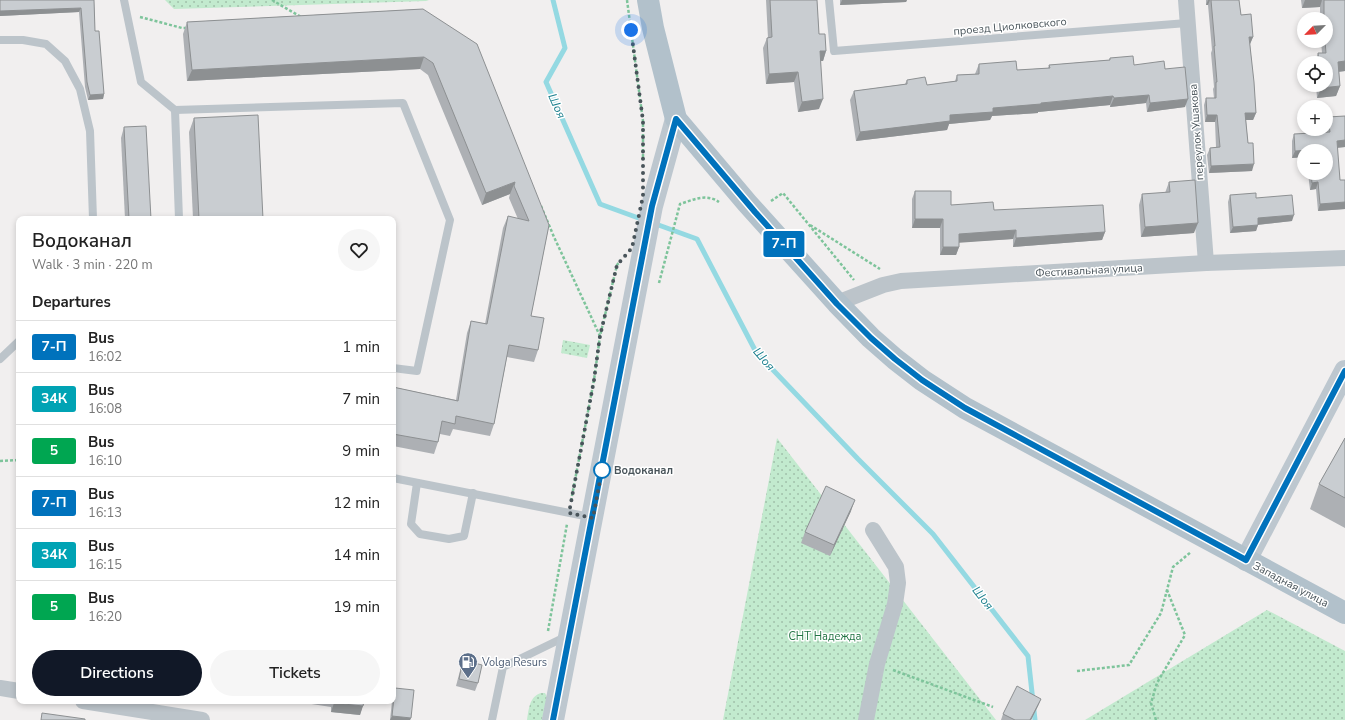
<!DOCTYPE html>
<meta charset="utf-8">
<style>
:root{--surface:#fff;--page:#f6f6f6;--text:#222;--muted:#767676;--line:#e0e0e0;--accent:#111827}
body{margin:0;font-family:"Nunito Sans",sans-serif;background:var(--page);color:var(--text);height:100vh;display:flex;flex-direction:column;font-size:15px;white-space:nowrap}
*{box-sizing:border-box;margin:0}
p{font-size:13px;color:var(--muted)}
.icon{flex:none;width:22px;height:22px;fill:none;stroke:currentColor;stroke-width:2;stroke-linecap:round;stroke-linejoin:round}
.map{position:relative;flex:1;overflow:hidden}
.side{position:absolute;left:16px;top:216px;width:380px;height:488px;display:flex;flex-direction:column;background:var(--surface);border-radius:8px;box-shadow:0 2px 6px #0003}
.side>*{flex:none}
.badge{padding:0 8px;border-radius:3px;font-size:14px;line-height:26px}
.needle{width:26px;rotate:246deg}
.controls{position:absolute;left:1297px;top:12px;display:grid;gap:8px}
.controls a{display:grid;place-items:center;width:36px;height:36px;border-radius:50%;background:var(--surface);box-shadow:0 2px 6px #0003;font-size:20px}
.you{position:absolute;width:20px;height:20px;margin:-10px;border:3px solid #fff;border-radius:50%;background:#1a73e8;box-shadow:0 0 0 6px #1a73e833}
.map>.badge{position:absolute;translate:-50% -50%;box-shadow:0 0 0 2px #fff}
h2{padding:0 16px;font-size:15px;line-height:36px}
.round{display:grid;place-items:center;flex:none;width:42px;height:42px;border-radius:21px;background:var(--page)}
.headline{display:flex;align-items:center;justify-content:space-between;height:68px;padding:0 16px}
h1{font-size:19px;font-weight:600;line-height:30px}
.cta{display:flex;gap:8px;margin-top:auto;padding:8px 16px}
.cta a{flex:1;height:46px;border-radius:24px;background:var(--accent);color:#fff;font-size:16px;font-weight:600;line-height:46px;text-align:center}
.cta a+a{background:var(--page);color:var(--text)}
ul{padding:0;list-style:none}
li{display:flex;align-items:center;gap:12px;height:52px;padding:0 16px;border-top:1px solid var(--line)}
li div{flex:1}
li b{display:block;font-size:15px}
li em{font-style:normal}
li .badge{min-width:44px;font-weight:700;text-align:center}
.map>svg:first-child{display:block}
.grass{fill:url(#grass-dots)}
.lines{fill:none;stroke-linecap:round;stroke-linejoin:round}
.stream{stroke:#94d9e2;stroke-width:5}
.path{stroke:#7ec49b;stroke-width:2.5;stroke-dasharray:3 2;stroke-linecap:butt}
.lane{stroke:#bcc4ca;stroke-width:8}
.street{stroke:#bcc4ca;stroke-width:16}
.secondary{stroke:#bdc7cf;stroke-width:22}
.primary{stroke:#b2c1cb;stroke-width:22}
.wall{fill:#adb0b4}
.shaded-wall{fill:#8d9092}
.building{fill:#c9cdd1;stroke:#8d9092}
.line-casing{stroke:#fff;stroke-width:9}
.line{stroke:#0072bc;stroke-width:6}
.walk{stroke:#49545a;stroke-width:4;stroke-dasharray:0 7.2}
.stop-dot{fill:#fff;stroke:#0072bc;stroke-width:2}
.labels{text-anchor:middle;stroke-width:3;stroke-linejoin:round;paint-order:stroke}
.street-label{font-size:11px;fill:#49545a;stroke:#fff}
.stop-label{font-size:11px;font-weight:bold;fill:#49545a;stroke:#fff;text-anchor:start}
.park-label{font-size:11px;fill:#217443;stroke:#fff}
.service-label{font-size:11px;fill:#4e5e75;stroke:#fff;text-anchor:start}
.water-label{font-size:12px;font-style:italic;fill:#1b7f8d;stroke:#fff}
</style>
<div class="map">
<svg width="1345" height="720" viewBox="0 0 1345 720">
<defs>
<pattern id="grass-dots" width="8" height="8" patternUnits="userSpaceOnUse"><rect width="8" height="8" fill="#c2eace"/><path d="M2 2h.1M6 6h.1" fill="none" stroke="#a0c0aa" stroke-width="1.8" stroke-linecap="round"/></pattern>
</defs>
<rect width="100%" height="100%" fill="#f1efef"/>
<g class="grass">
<polygon points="165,0 429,0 426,1 174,9"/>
<polygon points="563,340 590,345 587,358 561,353"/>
<polygon points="777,438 996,720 723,720"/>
<polygon points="1267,610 1345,651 1345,720 1085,720"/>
<path d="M541,693H545L547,697L542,720H527C529,709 529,697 541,693Z"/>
</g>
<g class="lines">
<g class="stream">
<polyline points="553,0 565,48 546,82 600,204 644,220"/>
<polyline points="653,223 697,239 756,352 858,459 933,534 1028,656 1035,720"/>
</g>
<g class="path">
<polyline points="272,0 301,17"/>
<polyline points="627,0 643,121 643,160"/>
<polyline points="140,17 182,28 187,28"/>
<polyline points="771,201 783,193 854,280"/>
<polyline points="541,206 554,237 600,336"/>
<polyline points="810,225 880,269"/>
<path d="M659,283L680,204C693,200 706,193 719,202"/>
<polyline points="0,461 19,460"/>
<polyline points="571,501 594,380 600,336 617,265 621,260"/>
<polyline points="548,631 567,524"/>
<polyline points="893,670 993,707"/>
<polyline points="1077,671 1129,665 1161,613 1173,567 1191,552"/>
<polyline points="1156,720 1151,703 1157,683 1185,635 1167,590"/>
</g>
<g class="lane">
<polyline points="124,0 141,82 175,110 403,103 450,220 417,371 393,368"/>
<polyline points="829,0 834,51 1187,23"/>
<polyline points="0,40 23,40 46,44 65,61 80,89 90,131 93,219"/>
<polyline points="175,110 179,219"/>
<polyline points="0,359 19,341"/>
<polyline points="393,478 590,517"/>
<polyline points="417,483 411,524 420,534 449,539 464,536 473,493"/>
<polyline points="492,720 503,667 567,636"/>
</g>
<g class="street">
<polyline points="1186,0 1206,263"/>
<polyline points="837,303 883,285 901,281 1206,263 1345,258"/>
<polyline points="0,688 19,691"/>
<polyline points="83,701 202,720"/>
<polyline points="866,720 877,664 895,604 898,583 896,567 873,530"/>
</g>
<g class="secondary">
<polyline points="1246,560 1345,371"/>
<polyline points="553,720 652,206 676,119"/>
</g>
<polyline class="primary" points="648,0 653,28 676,119 747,203 837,303 871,338 895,359 922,380 965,408 1345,613"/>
</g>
<g class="wall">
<polygon points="0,0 94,0 95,31 104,94 103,99 88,100 85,87 79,12 0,16"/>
<polygon points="766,0 817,0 819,34 826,51 823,61 821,61 819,109 798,112 794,82 766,84 763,48 767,38 768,38"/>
<polygon points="840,0 907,0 906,2 840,5"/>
<polygon points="1206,0 1239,0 1241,15 1253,37 1250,44 1256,113 1253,120 1246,120 1248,143 1252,171 1209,173 1207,155 1210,148 1216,147 1215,122 1205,122 1204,105 1206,98 1214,98 1213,89 1214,87 1211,53 1212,50 1208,5 1206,5"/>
<polygon points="1301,0 1345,0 1345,71 1339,72 1340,86 1336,96 1317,98 1316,85 1326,85 1326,63 1315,63 1318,53 1322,53 1321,41 1326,41 1326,19 1320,19 1320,7 1302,8"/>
<polygon points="423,9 549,225 531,316 538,350 534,362 507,357 494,424 490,436 453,429 450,436 440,434 438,442 434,454 393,446 393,387 456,400 467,333 471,321 485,324 503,228 508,216 518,219 509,198 510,194 482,205 428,75 420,69 187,81 183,34 187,22"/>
<polygon points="1110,58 1134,65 1165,69 1185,107 1147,112 1146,103 1110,107 1110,105 1038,112 1038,113 992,116 990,120 949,124 947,130 856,141 850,100 854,91 905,84 907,80 927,85 955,81 957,75 975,74 979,64 1017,70 1048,68 1049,65 1109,60"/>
<polygon points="1345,116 1345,147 1337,148 1340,180 1345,180 1345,209 1318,211 1316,189 1310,190 1308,173 1326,173 1326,151 1304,151 1304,157 1292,158 1292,141 1294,134 1327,132 1326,124 1328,117"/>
<polygon points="194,118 263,219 193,219 189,132"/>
<polygon points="124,127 151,219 125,219 121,138"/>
<polygon points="1169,182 1194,233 1141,237 1139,205 1142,194 1165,193"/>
<polygon points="915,191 951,205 994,210 1105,232 1102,240 1013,247 1013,239 959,242 959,247 956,255 940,255 940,228 912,228 912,199"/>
<polygon points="1230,195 1256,198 1292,221 1258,225 1256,231 1230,233 1228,202"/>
<polygon points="1345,438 1345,528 1310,509 1319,484"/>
<polygon points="851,511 830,556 801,543 805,532"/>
<polygon points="19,630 19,658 18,658 19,631"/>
<polygon points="463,660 478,683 475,691 456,686 461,667"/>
<polygon points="395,688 411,718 410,720 390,720 392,701 393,701 393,694"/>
<polygon points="1041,699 1038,706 1031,720 1001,720 1003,714"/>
<polygon points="292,701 364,701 360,715 331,712 331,707"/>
</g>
<g class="shaded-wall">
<polygon points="842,0 907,0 906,2 840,5"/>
<polygon points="1208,0 1210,0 1208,5 1206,5"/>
<polygon points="1305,0 1322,0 1320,7 1302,8"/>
<polygon points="81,8 79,12 0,16 0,11"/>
<polygon points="1249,37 1253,37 1250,44"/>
<polygon points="820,51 826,51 823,61 816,61"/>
<polygon points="424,57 420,69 187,81 192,70"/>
<polygon points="1345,61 1345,71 1335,72 1338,62"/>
<polygon points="798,72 794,82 766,84 769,74"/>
<polygon points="1340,86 1336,96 1317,98 1321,88"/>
<polygon points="104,94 103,99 88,100 90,95"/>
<polygon points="1149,95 1146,103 1110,107 1114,98"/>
<polygon points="1113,96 1110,105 1038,112 1038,113 992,116 990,120 949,124 947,130 856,141 860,132 950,115 993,108"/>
<polygon points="823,99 819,109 798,112 802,102"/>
<polygon points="1188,99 1185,107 1147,112 1150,103"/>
<polygon points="1245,113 1256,113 1253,120 1243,120"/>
<polygon points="1207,115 1217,115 1215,122 1205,122"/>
<polygon points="1345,140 1345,147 1334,148 1337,141"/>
<polygon points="1309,150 1309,151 1304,151 1304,157 1292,158 1295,151"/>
<polygon points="1254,164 1252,171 1209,173 1211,166"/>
<polygon points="515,182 510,194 482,205 486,193"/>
<polygon points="1318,182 1316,189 1310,190 1312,183"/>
<polygon points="1345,202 1345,209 1318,211 1320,204"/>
<polygon points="1294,215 1292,221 1255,225 1258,218"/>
<polygon points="915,219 943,219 940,228 912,228"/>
<polygon points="1198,223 1194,233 1141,237 1145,227"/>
<polygon points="1258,225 1256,231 1230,233 1233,227"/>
<polygon points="1016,230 1013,239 956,243 959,234"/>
<polygon points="1105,232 1102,240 1013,247 1016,238"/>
<polygon points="943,247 959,247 956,255 940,255"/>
<polygon points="855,500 851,511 830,556 834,545"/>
<polygon points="1041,699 1038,706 1031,720 1030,720"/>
<polygon points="334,703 363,706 360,715 331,712"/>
<polygon points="392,716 411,718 410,720 390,720"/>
</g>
<g class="building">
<polygon points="0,0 94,0 95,31 99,31 104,94 90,95 87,82 81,8 0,11"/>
<polygon points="770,0 817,0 819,34 825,34 826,51 820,51 823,99 802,102 798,72 769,74 767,38 772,37"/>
<polygon points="1211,0 1239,0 1241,15 1251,14 1253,37 1249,37 1254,82 1256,113 1245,113 1248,143 1253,143 1254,164 1211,166 1210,148 1220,147 1217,115 1207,115 1206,98 1216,98 1216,82 1217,82 1214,46 1215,46"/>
<polygon points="1324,0 1345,0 1345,61 1338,62 1340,86 1321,88 1320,85 1326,85 1326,63 1319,63 1318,53 1326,53 1325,41 1326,41 1326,19 1324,19"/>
<polygon points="423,9 477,44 549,225 531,316 544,318 538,350 509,345 494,424 456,416 455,424 442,421 438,442 393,434 393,387 458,401 471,321 487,324 508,216 529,221 514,186 515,182 486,193 433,63 424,57 192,70 187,22"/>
<polygon points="1133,56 1134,65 1164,61 1165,69 1185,67 1188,99 1150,103 1149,95 1114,98 1113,96 1041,103 1041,104 993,108 993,112 950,115 950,121 860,132 854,91 907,84 907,80 925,77 927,85 957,81 957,75 979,74 979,64 1016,61 1017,70 1050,68 1049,65 1110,60 1110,58"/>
<polygon points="258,115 263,219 199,219 194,118"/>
<polygon points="1345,116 1345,140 1337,141 1340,180 1345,180 1345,202 1320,204 1318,182 1312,183 1311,173 1326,173 1326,151 1309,151 1309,150 1295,151 1294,134 1330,132 1328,117"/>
<polygon points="146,126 151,219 129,219 124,127"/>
<polygon points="1195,180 1198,223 1145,227 1142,194 1170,192 1169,182"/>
<polygon points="915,191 951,191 951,205 993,202 994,210 1103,205 1105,232 1016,238 1016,230 959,234 959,247 943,247 943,219 915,219"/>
<polygon points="1256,193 1256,198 1292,195 1294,215 1258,218 1258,225 1233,227 1230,195"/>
<polygon points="1345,438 1345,498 1319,484"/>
<polygon points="826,486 855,500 834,545 805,532"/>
<polygon points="463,660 482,665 478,683 459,679"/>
<polygon points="1017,686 1041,699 1030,720 1015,720 1003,714"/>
<polygon points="395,688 414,690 411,718 392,716"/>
<polygon points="334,701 364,701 363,706 334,703"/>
<polygon points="42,713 85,719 85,720 41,720"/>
</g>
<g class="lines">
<g class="line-casing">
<polyline id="line" points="553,720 652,206 676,119 755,212 837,304 871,338 895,359 922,380 965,408 1246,560 1345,371"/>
</g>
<use href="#line" class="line"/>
<polyline class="walk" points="602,470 593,518 569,513 594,380 600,336 617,265 632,248 643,196 643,121 631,30"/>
</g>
<defs>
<g id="fuel-pin" transform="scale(1)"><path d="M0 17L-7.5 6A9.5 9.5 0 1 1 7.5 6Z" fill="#5c6f8a" stroke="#fff"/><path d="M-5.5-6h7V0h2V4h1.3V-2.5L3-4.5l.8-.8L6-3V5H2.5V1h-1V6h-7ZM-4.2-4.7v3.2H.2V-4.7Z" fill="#fff"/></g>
</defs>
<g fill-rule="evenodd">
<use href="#fuel-pin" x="468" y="662"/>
</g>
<circle class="stop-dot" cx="602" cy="470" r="8"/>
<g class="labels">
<g class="street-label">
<text transform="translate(1010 26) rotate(-5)" y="4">проезд Циолковского</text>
<text transform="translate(1196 132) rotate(-94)" y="4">переулок Ушакова</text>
<text transform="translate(1089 270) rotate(-3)" y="4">Фестивальная улица</text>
<text transform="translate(1291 584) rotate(28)" y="4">Западная улица</text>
</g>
<g class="stop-label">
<text x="614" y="474">Водоканал</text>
</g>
<g class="park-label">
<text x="825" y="640">СНТ Надежда</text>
</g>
<g class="service-label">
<text x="482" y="666">Volga Resurs</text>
</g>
<g class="water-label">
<text transform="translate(557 106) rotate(66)" y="4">Шоя</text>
<text transform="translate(764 359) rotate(49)" y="4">Шоя</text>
<text transform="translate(983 598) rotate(52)" y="4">Шоя</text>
</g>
</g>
</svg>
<div class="controls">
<a><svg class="needle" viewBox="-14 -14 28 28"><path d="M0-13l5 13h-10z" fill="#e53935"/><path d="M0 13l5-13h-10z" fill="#767676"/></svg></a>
<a><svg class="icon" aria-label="locate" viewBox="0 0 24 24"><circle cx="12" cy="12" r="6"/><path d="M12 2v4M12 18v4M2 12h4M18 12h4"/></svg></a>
<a>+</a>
<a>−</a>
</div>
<div class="you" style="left:631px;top:30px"></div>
<b class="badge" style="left:784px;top:244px;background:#0072bc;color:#fff">7-П</b>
<section class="side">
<div class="headline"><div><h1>Водоканал</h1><p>Walk · 3 min · 220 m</p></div><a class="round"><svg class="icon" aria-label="heart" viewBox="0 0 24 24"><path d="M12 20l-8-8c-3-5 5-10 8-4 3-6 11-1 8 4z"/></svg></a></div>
<h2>Departures</h2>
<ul>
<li><span class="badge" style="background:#0072bc;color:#fff">7-П</span><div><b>Bus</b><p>16:02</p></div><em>1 min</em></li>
<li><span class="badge" style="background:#00a3b4;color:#fff">34К</span><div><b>Bus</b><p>16:08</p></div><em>7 min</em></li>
<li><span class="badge" style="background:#00a651;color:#fff">5</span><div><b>Bus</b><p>16:10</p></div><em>9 min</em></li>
<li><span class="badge" style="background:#0072bc;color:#fff">7-П</span><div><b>Bus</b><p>16:13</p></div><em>12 min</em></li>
<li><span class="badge" style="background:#00a3b4;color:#fff">34К</span><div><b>Bus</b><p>16:15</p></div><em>14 min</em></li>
<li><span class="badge" style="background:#00a651;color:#fff">5</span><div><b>Bus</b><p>16:20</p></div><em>19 min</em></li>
</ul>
<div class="cta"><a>Directions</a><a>Tickets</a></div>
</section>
</div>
